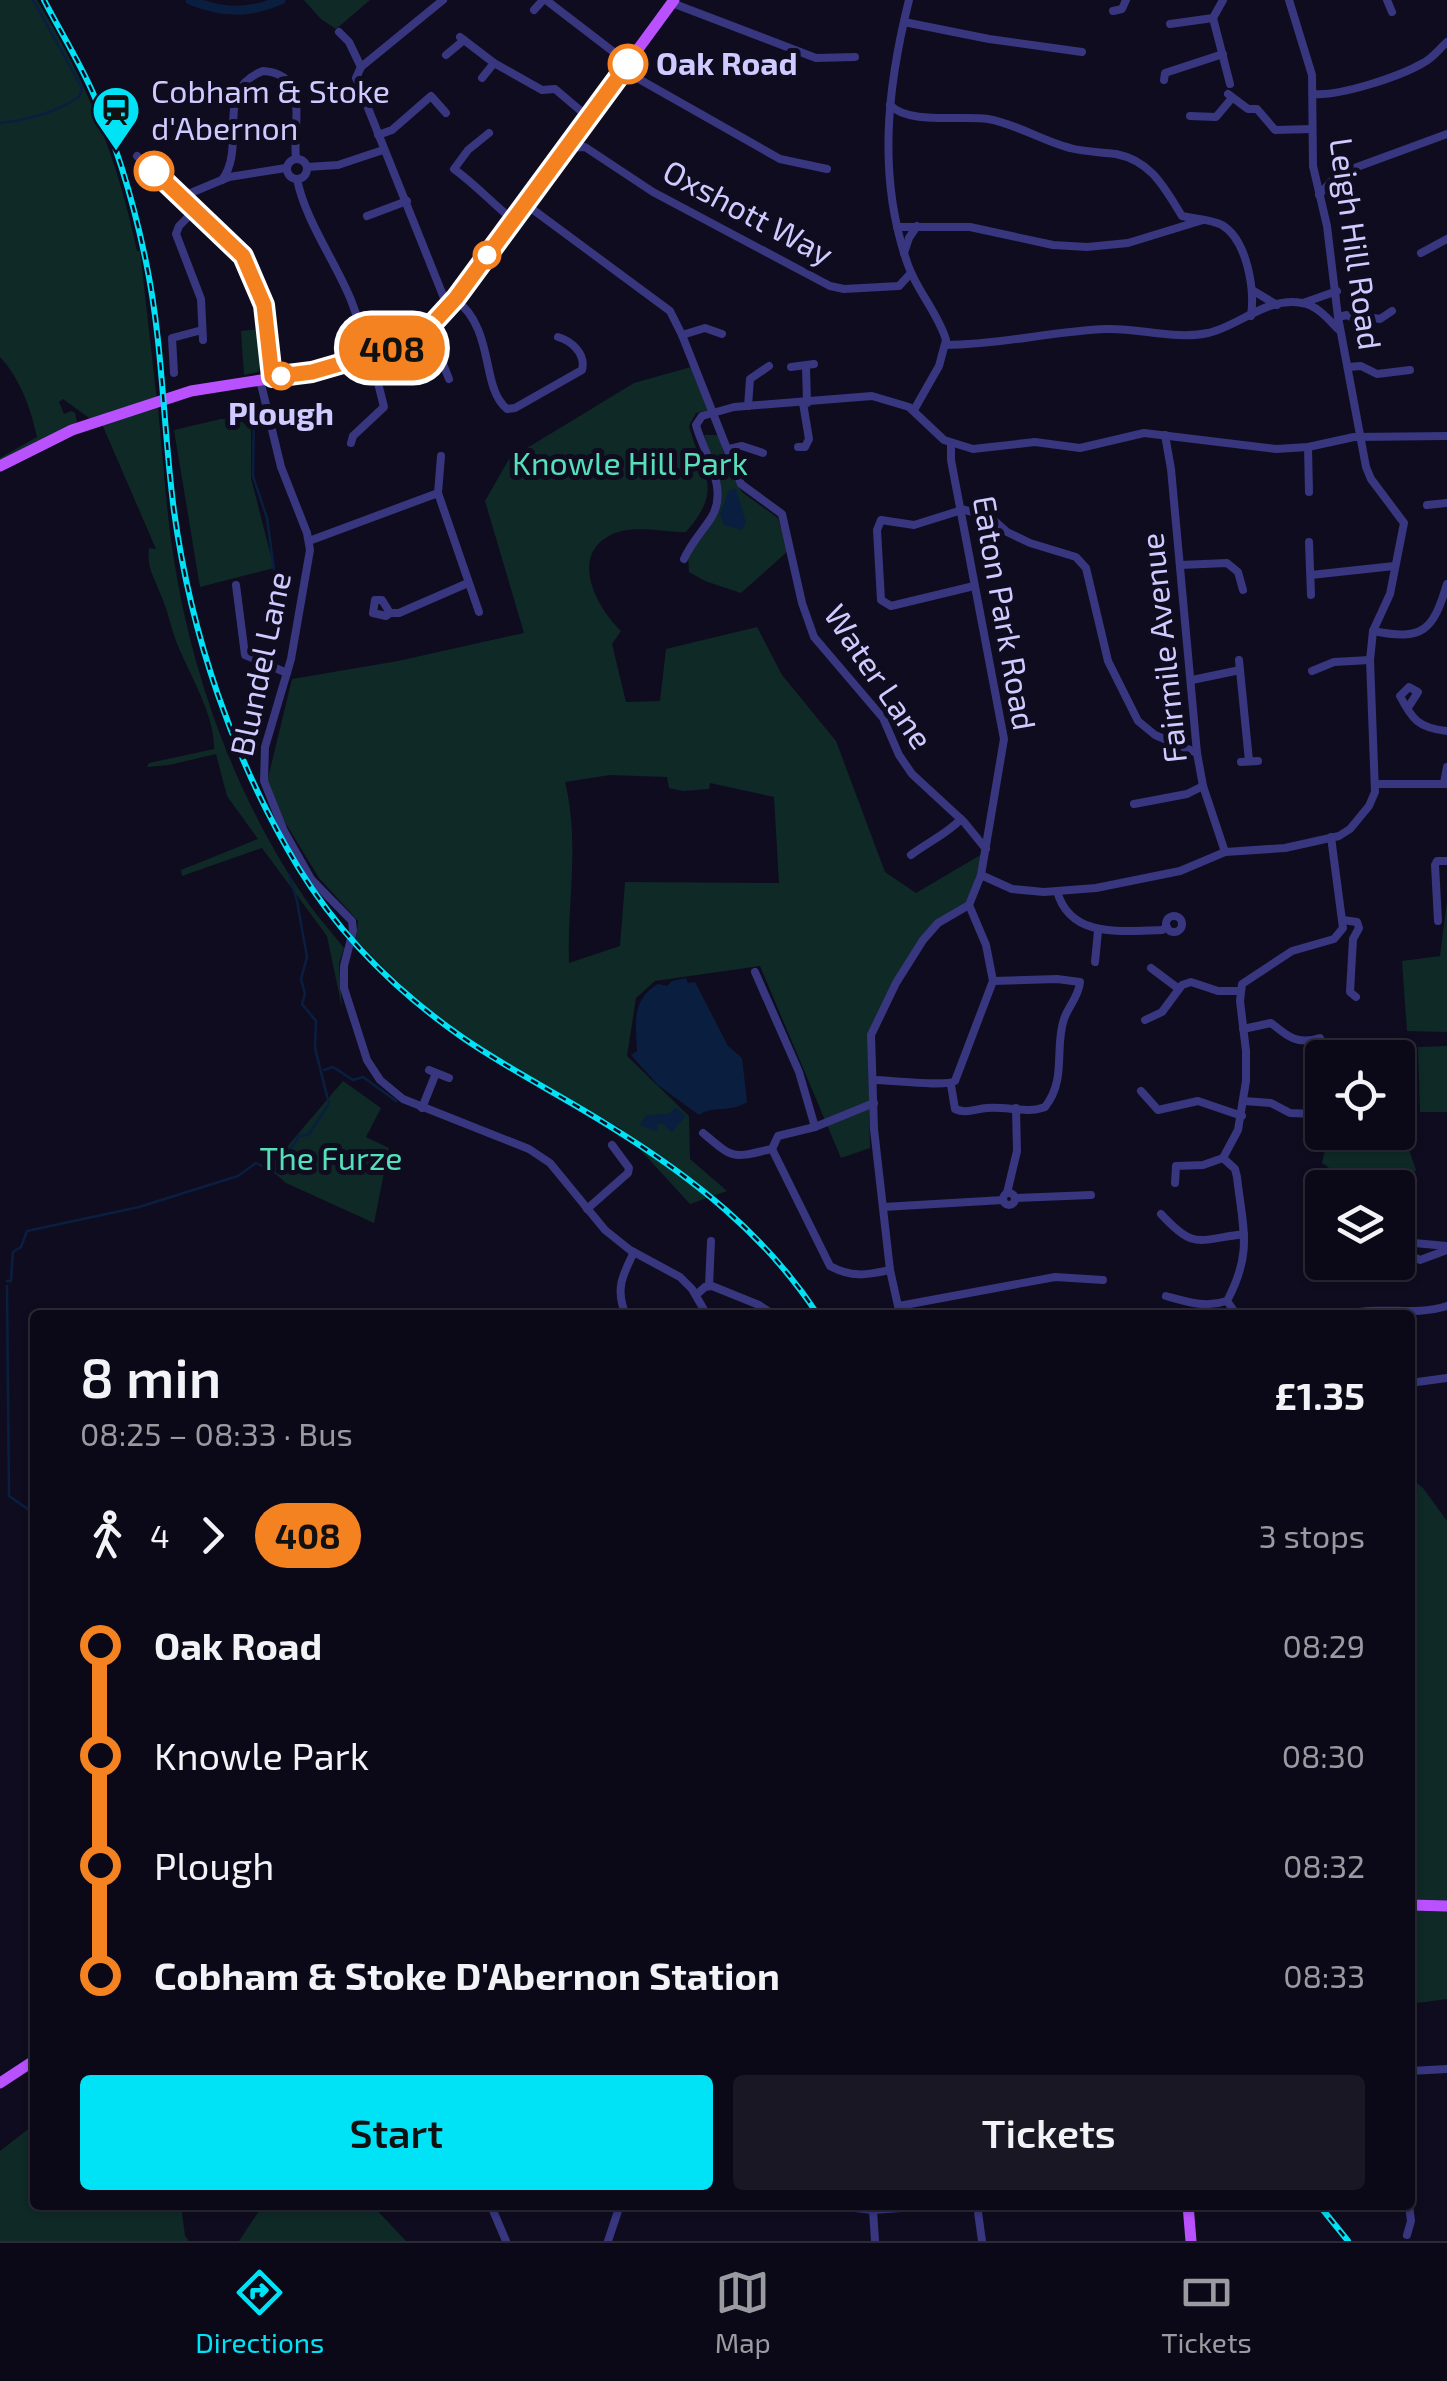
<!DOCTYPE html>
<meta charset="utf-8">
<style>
:root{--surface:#0b0917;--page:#191724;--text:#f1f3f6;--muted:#9a9aa1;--line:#2b2a36;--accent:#00e2f5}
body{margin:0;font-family:"Exo 2",sans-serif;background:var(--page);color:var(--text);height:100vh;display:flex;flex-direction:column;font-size:38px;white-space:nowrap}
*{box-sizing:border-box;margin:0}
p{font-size:32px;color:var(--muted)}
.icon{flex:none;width:55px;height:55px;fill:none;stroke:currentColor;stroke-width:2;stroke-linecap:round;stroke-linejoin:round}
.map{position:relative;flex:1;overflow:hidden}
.panel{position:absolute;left:30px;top:1310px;width:1385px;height:900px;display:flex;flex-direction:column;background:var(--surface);border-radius:10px;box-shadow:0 2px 8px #0004,0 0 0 2px var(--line)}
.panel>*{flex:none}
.badge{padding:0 20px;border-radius:32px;font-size:35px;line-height:65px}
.fabs{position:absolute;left:1305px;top:1040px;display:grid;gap:20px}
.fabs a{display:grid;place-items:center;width:110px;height:110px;border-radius:10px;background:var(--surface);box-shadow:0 2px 8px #0004,0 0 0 2px var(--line);font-size:50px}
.map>.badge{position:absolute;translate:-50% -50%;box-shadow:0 0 0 5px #fff}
.legs{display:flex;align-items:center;gap:15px;height:110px;padding:0 50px;font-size:32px}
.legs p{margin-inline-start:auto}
.summary{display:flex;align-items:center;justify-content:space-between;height:170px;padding:0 50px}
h1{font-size:55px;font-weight:600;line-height:75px}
.primary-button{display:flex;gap:20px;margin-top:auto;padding:20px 50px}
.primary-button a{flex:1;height:115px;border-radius:10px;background:var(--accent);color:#111;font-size:40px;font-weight:600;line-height:115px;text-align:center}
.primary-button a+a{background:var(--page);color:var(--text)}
ul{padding:0 50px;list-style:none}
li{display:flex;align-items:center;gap:35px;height:110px;font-size:38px}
li i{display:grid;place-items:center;width:15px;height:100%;margin:0 12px;background:currentColor}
li i::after{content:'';width:25px;height:25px;margin:-12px;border:8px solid;border-radius:50%;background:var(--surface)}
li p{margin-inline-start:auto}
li:first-child i{background:linear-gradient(#0000 50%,currentColor 0)}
li:last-child i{background:linear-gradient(currentColor 50%,#0000 0)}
.tabs{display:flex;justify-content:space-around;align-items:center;height:140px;border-top:2px solid var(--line);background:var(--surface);font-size:28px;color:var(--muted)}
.tabs a{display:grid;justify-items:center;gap:5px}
.tabs .on{color:var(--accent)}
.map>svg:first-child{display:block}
.green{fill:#0f2927;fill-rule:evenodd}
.water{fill:#0a1f40}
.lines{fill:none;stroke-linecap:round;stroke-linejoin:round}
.stream{stroke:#0a1f40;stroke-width:2.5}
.river{stroke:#0a1f40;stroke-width:9}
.minor{stroke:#37367f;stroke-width:8}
.major{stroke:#ba51ff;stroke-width:11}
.rail-casing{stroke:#00e2f5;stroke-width:6}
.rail{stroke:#0f0c1f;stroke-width:2.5;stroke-dasharray:8;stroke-linecap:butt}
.line-1-casing{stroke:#fff;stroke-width:22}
.line-1{stroke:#f58220;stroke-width:15}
.stop-1-dot{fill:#fff;stroke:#f58220;stroke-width:5}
.labels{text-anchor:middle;stroke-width:10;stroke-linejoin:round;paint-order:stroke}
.stop-label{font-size:32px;font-weight:bold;fill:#cfcaff;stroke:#0f0c1f;text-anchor:start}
.poi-label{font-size:32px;fill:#cfcaff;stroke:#0f0c1f;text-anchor:start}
.street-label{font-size:32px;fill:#cfcaff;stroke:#0f0c1f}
.park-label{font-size:32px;fill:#55e0ba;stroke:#0f0c1f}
</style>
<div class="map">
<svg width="1447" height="2241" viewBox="0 0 1447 2241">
<rect width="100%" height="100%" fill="#0f0c1f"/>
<g class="green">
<path d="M0,0H37C87,83 117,156 137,251H140L157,401L92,420L63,399L59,402L64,414L71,411L75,413L77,422L0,465V458L37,437C31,409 20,378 0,357Z"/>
<polygon points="304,0 370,0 336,29 321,19"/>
<polygon points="262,329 264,364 258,372 244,375 241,331"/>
<path d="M691,367L708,410L696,413L689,426C702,475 725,487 686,532C666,532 634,525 615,533C567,553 596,607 621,631L612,644L626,702L660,701L666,649L757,627L782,675L836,741L885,872L916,893L984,853L967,904L937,922L868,1034L870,1148L841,1158L760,966L655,981L636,998L627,1056L689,1116L690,1159L727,1191L690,1204L620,1128L485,1051L411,995L356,940L358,921L319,878L283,819L267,782L292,679L398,661L524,633L485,501L509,459L634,383ZM610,775L667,777L669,788L683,791L709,789L710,783L774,797L779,883L625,882L620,946L569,963C567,902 580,842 565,782Z"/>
<path d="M158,408C163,458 166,510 174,560C192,676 236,797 302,894C314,913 330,930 344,948L339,964L342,1008L327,936L262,848L182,876L181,870L258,839L227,796L216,754L169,765L147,767L149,763L214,749C215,716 191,677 178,646C171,629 168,610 160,593C153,575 147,568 149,548L156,549L102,424Z"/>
<polygon points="221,419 240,420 251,429 251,478 274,568 200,587 174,430"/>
<path d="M704,435H719L728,469L742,492L778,518L788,551L741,593L705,581L689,572L688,555C733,500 724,499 704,435Z"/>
<polygon points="1447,901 1447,1032 1407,1031 1402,961 1440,956"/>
<polygon points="1447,1046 1447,1112 1420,1112 1418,1047"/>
<polygon points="343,1081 381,1108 366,1137 389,1148 374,1223 286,1183 269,1168"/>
<path d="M1398,1101L1401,1102L1403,1132L1416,1170C1391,1206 1351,1183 1322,1163L1329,1133L1398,1132Z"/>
<polygon points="1410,1478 1423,1488 1447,1521 1447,1902 1410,1901"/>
<polygon points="1410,1910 1447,1911 1447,1999 1410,2004"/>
<polygon points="35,2124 35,2205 181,2205 185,2236 189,2241 0,2241 0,2151"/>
<polygon points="263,2205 372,2205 406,2241 239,2241"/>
</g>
<g class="water">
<polygon points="736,489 746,523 741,530 724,525 720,514 729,490"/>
<path d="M686,978L688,983L695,982L728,1046L742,1058L747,1102C731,1113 713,1105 699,1115L658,1085L631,1055L637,1051C636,1023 631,1000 658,984L667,986L672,981Z"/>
<polygon points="676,1107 686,1116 672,1132 661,1123 657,1125 658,1132 640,1125 646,1115 669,1114"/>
</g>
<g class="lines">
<g class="stream">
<path d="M0,123C28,120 56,112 79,97L82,88L33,0"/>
<polyline points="254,409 253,476 267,518 274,570 269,605 275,626 273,633"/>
<polyline points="324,1070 333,1067 353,1080 363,1077 396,1101"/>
<polyline points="7,1281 11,1281 13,1252 21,1247 27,1231 139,1207 238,1176 256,1163 275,1173 299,1136 308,1135 329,1104 315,1048 316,1021 302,1004 305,994 301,979 307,957 297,901 289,875"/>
<polyline points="7,1286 9,1496 35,1514"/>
</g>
<path class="river" d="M190,0C222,13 249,14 281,0"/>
<g class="minor">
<polyline points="443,0 361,67 356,78 448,308"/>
<polyline points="546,0 628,63"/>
<path d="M909,0C887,88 877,177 908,265C917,291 938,313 946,340L939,366L914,410"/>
<polyline points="1223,0 1213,18 1230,84"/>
<polyline points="1387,0 1392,12"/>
<polyline points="672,3 816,58 855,57"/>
<polyline points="534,10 543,0"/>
<polyline points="1113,11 1122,9 1126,0"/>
<polyline points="904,22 989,39 1082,52"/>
<polyline points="1170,24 1213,18"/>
<polyline points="339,32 349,42 361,67"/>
<polyline points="460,37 494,63 542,90 555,89 588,117"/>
<polyline points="446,55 464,40"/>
<polyline points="623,70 780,159 827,169"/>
<polyline points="482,78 494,63"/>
<polyline points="1164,80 1165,73 1223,54"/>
<polyline points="1228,94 1248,109 1257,109 1275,130 1312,129"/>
<path d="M1314,94C1340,96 1399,77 1423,63C1433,58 1439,49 1447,42"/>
<path d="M890,105C909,125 961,115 988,119C1017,124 1042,141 1070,148C1084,152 1101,152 1116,154C1152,161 1165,189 1182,216C1194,219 1211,219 1222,225C1247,240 1255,289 1251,316"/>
<polyline points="1190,116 1216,117 1232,98"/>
<path d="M489,133L468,150L454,169C476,185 492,203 513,220"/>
<polyline points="378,135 392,130 431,96 446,113"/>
<polyline points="566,148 585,147 653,192 830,286 844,289 899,286 911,273"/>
<polyline points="137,156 243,256 264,305 271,377"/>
<circle cx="297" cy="169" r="10"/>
<polyline points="307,167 338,165 383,150"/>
<path d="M297,179C308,235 360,291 361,342L352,358"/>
<path d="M222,180C248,145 212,90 263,71C311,74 292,126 296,158"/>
<polyline points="1319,195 1338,174 1447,134"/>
<polyline points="181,197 229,177 286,168"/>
<polyline points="524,203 670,311 682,335 741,484 782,514 802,603 814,637 883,718 899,755 912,774 964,822 986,849"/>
<polyline points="195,210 179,226 176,234 201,299 203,340"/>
<polyline points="367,216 407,201"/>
<polyline points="897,227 970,227 1053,245 1087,247 1128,243 1203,220"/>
<polyline points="904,253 909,238 917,226"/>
<polyline points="1421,253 1447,239"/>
<polyline points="1252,290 1277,305"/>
<path d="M455,299C496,330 480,387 507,409L515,408L582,370C586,354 572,341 558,337"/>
<polyline points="1303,303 1337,291"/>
<polyline points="1338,317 1347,315 1357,320 1367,317 1380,319 1392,311"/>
<polyline points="428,326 449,379"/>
<polyline points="361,335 370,343 388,347"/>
<polyline points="682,335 705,328 722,334"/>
<path d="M946,345C1000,345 1052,331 1107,329C1139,328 1176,340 1208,333C1239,326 1268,296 1302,303C1317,305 1329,320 1339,330"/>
<polyline points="791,367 814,364"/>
<polyline points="806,367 807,403"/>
<polyline points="1348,367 1361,366 1377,374 1410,370"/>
<polyline points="174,373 172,338 202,330"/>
<polyline points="260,380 281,467 307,533 310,550 291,659 265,747 264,781 284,831 311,879 352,921 353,931 344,966 344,988 367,1060 380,1080 403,1099 529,1149 550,1163 605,1230 630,1250 680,1277 692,1289 707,1315"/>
<polyline points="748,406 750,379 769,366"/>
<polyline points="1165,435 1171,469 1197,753 1203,786 1225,852"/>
<polyline points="351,443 353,436 384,407 375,371 381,352"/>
<polyline points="798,447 805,447 809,439 803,403"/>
<polyline points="1308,447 1309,492"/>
<polyline points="729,449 742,446 763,453"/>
<polyline points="441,456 438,493 479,612"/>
<polyline points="1427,505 1447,503"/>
<polyline points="961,509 989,516 1007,532 1030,543 1076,557 1086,568 1108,661 1138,721 1155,735 1197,753"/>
<polyline points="962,510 914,525 881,520 877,530 881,600 891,606 974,586"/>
<polyline points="309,541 438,493"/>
<polyline points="1309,542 1311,595"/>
<path d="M684,559C691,543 702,532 711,518C730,489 703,452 696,425L702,416L734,407L872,396L909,407L944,440L973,449L1035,442L1080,448L1144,433L1276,449L1308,447L1354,437L1447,436"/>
<polyline points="1180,565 1227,563 1238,572 1243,590"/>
<polyline points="1311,575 1394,566"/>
<polyline points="236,585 245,655 287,673"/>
<polyline points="390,613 386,616 373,613 375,600 382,600 390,613 399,613 468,583"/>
<path d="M1373,631C1423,641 1433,631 1447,584"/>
<polyline points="1239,660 1249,761"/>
<polyline points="1312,671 1334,662 1370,660"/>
<polyline points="1192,680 1240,670"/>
<path d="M1409,706L1418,692L1409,687L1400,696C1412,719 1418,728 1447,731"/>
<polyline points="1241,762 1258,761"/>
<polyline points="1444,783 1447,767"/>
<polyline points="1376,784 1447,784"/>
<polyline points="1134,804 1187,794 1203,786"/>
<path d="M911,855C928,842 947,834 961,819"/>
<polyline points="981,875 1012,889 1044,892 1096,888 1180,871 1225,852 1285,848 1339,836 1350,829 1369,806 1375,792 1370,660 1373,631 1390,594 1404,523 1371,479 1366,467 1338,317 1327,226 1313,166 1312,75 1289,0"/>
<path d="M1057,891C1070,939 1122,931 1162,930L1167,927"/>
<circle cx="1174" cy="924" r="8"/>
<polyline points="1343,920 1357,922 1359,928 1353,939 1350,992 1356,997"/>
<polyline points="1438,921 1435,865 1437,861 1447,861"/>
<polyline points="1095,962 1098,931"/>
<polyline points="1151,968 1179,989"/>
<polyline points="755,972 799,1072 815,1127"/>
<polyline points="1145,1020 1162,1012 1182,985 1191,982 1218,991 1240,991"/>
<path d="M1243,1029L1271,1023C1288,1037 1297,1045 1320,1038"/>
<polyline points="429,1070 449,1078"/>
<path d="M873,1080C890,1080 946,1087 955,1081L993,981L986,945L969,905"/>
<path d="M951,1085L955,1109C966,1114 975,1109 987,1108C1006,1106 1028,1114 1045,1107C1067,1079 1054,1049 1064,1019C1069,1005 1079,996 1080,982L1057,979L993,981"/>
<polyline points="1141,1091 1158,1110 1198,1101 1242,1116"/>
<polyline points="1244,1101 1271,1103 1290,1113 1314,1114"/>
<path d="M874,1103L815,1127L778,1136L772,1149L830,1266C852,1278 866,1275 890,1270"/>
<polyline points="422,1108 436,1073"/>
<path d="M703,1133C735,1160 731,1158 772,1149"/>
<polyline points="1223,1158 1238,1130 1246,1081 1246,1051 1240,1001 1242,984 1292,951 1334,939 1343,928 1331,837"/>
<polyline points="1175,1183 1176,1166 1203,1165 1223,1158"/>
<circle cx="1009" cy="1199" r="6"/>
<polyline points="1007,1193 1017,1151 1016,1108"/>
<polyline points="1015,1198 1091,1195"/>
<polyline points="883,1207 1003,1200"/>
<polyline points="587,1209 628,1173 629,1168 612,1145"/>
<path d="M1161,1214C1194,1250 1197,1240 1244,1234"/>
<polyline points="1398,1249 1420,1260 1447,1250"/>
<polyline points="1406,1255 1407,1248 1414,1243 1447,1246"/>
<polyline points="709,1286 711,1241"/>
<polyline points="696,1295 705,1287 712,1286 759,1305 774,1315"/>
<path d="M1166,1296C1188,1302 1205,1308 1227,1301C1253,1252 1243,1230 1237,1177L1235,1169L1223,1158"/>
<polyline points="1227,1301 1237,1315"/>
<polyline points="899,1306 1055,1277 1103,1280"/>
<path d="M626,1315C615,1290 622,1276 634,1252"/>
<polyline points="807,1315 834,1315"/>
<polyline points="900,1315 890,1270 874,1129 871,1035 896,983 923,940 938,923 969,905 981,875 1004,739 951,460 951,444"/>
<path d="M1341,1315C1380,1305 1411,1317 1447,1306"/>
<polyline points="1410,1383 1447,1378"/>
<polyline points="1410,2071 1447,2069"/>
<polyline points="466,2205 492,2208"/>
<polyline points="827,2205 873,2210 946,2205"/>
<polyline points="977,2205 982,2241"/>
<polyline points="492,2208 506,2241"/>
<polyline points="873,2210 875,2241"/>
<polyline points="1407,2235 1411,2221 1409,2205"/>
<polyline points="608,2241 620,2205"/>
</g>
<g class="major">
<polyline points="0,466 72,430 191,391 312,372 381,352 428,326 456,298 674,0"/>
<polyline points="1410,1905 1447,1906"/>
<polyline points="0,2083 35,2060"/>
<polyline points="1188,2205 1191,2241"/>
</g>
<g class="rail-casing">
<g id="rail">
<path d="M44,0C60,31 79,61 93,93C118,147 134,204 146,262C163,343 163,428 174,511C191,635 233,759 298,867C339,934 395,990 459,1035C507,1069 561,1095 611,1127C692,1177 765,1234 818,1315"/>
<polyline points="1319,2205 1348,2241"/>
</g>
</g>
<use href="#rail" class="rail"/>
</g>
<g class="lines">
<g class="line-1-casing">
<polyline id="line-1" points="154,171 243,256 264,305 272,377 312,372 381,352 434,322 456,298 628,64"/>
</g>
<use href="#line-1" class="line-1"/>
</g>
<defs>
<g id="station-pin" transform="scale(2.5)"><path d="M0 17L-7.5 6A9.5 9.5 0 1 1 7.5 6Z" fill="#00e2f5" stroke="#0f0c1f"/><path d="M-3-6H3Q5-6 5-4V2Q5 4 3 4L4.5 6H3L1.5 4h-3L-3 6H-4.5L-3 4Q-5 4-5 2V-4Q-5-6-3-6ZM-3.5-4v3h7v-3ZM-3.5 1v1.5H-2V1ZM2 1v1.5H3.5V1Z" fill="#111"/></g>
</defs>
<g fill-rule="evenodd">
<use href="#station-pin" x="116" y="110"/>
</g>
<g class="stop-1-dot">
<circle cx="628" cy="64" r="18"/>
<circle cx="154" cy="171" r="18"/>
<circle cx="487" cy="255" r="12"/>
<circle cx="281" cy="376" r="12"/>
</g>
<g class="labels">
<g class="stop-label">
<text x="656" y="75">Oak Road</text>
<text x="281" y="425" text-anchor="middle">Plough</text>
</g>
<g class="poi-label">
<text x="151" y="103">Cobham &amp; Stoke<tspan x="151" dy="37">d'Abernon</tspan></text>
</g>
<g class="street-label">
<text transform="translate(748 213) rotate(28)" y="11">Oxshott Way</text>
<text transform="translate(1355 244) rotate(82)" y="11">Leigh Hill Road</text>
<text transform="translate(1004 613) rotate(80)" y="11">Eaton Park Road</text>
<text transform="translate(1164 648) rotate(-96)" y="11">Fairmile Avenue</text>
<text transform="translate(261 664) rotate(-78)" y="11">Blundel Lane</text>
<text transform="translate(878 677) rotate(56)" y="11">Water Lane</text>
</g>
<g class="park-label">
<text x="630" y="475">Knowle Hill Park</text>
<text x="331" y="1170">The Furze</text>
</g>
</g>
</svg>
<div class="fabs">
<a><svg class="icon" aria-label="locate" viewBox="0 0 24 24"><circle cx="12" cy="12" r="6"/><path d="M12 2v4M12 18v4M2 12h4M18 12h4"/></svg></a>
<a><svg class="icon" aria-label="layers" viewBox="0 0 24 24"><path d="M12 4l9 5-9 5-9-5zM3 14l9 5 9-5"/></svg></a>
</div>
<b class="badge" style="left:392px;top:348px;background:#f58220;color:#111">408</b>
<section class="panel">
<div class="summary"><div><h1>8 min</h1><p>08:25 – 08:33 · Bus</p></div><b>£1.35</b></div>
<div class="legs"><svg class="icon" aria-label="walk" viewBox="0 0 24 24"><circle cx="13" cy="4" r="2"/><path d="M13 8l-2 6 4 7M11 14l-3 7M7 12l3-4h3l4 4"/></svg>4<svg class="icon" aria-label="forward" viewBox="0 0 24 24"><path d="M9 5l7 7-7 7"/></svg><b class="badge" style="background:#f58220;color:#111">408</b><p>3 stops</p></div>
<ul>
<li><i style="color:#f58220"></i><b>Oak Road</b><p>08:29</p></li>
<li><i style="color:#f58220"></i><span>Knowle Park</span><p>08:30</p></li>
<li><i style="color:#f58220"></i><span>Plough</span><p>08:32</p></li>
<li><i style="color:#f58220"></i><b>Cobham &amp; Stoke D'Abernon Station</b><p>08:33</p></li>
</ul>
<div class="primary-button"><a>Start</a><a>Tickets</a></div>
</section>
</div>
<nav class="tabs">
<a class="on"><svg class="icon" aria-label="directions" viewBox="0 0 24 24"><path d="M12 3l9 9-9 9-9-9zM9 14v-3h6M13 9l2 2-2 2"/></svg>Directions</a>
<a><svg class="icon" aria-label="map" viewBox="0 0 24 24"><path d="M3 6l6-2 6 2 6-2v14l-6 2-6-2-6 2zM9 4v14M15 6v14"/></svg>Map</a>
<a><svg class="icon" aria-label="tickets" viewBox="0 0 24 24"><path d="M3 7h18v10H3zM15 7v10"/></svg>Tickets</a>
</nav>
